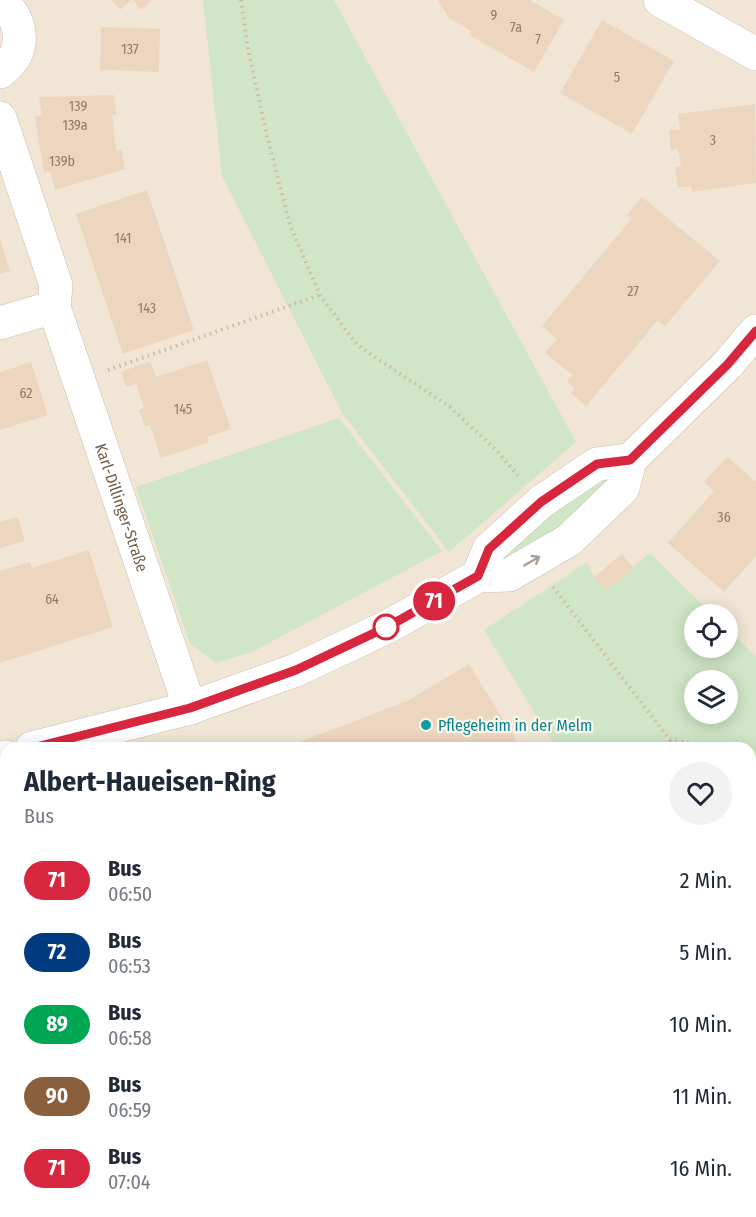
<!DOCTYPE html>
<html lang="de">
<meta charset="utf-8">
<style>
:root{--surface:#fff;--page:#f2f2f3;--text:#1f2937;--muted:#747a83}
body{margin:0;font-family:"Fira Sans Condensed",sans-serif;background:var(--page);color:var(--text);height:100vh;display:flex;flex-direction:column;font-size:22px;white-space:nowrap}
*{box-sizing:border-box;margin:0}
p{font-size:20px;color:var(--muted)}
.icon{flex:none;width:33px;height:33px;fill:none;stroke:currentColor;stroke-width:2;stroke-linecap:round;stroke-linejoin:round}
.map{position:relative;flex:1;overflow:hidden}
.details{position:absolute;left:0px;top:742px;width:756px;height:476px;display:flex;flex-direction:column;background:var(--surface);border-radius:18px 18px 0 0;box-shadow:0 3px 15px #0003}
.details>*{flex:none}
.badge{padding:0 12px;border-radius:20px;font-size:21px;line-height:39px}
.controls{position:absolute;left:684px;top:604px;display:grid;gap:12px}
.controls a{display:grid;place-items:center;width:54px;height:54px;border-radius:50%;background:var(--surface);box-shadow:0 3px 15px #0003;font-size:30px}
.map>.badge{position:absolute;translate:-50% -50%;box-shadow:0 0 0 3px #fff}
.round{display:grid;place-items:center;flex:none;width:63px;height:63px;border-radius:32px;background:var(--page)}
.overview{display:flex;align-items:center;justify-content:space-between;height:102px;padding:0 24px}
h1{font-size:28px;font-weight:700;line-height:45px}
ul{padding:0;list-style:none}
li{display:flex;align-items:center;gap:18px;height:72px;padding:0 24px}
li div{flex:1}
li b{display:block;font-size:22px}
li em{font-style:normal}
li .badge{min-width:66px;font-weight:700;text-align:center}
.map>svg:first-child{display:block}
.residential{fill:#f1e6d5;fill-rule:evenodd}
.green{fill:#d0e6c6;fill-rule:evenodd}
.building{fill:#edd6c0}
.lines{fill:none;stroke-linecap:round;stroke-linejoin:round}
.minor-casing{stroke:#cbbcad;stroke-width:34}
.path{stroke:#d1b9a4;stroke-width:4;stroke-dasharray:1.5 4.5;stroke-linecap:butt}
.minor{stroke:#fff;stroke-width:33}
.oneway{stroke:#aa9e94}
.line-casing{stroke:#fff;stroke-width:14}
.line{stroke:#d7263d;stroke-width:9}
.stop-dot{fill:#fff;stroke:#d7263d;stroke-width:3}
.culture-dot{fill:#0f9aa8;stroke:#fdf8ec;stroke-width:2}
.labels{text-anchor:middle;stroke-width:4.5;stroke-linejoin:round;paint-order:stroke}
.number-label{font-size:14px;fill:#907b6a}
.street-label{font-size:16px;fill:#715d4d;stroke:#fdf8ec}
.culture-label{font-size:16px;fill:#0d838f;stroke:#fdf8ec;text-anchor:start}
</style>
<div class="map">
<svg width="756" height="1217" viewBox="0 0 756 1217">
<rect width="100%" height="100%" fill="#faf4e6"/>
<path class="residential" d="M0,0H756V1217H0ZM694,615H728V648H694ZM694,681H728V714H694ZM6,748H750V1212H6Z"/>
<g class="green">
<polygon points="203,0 334,0 576,442 449,552 342,413 222,176"/>
<polygon points="339,418 442,551 252,652 216,663 190,644 136,487"/>
<polygon points="630,460 509,575 489,549"/>
<path d="M650,553L713,615H694V648H728V629L756,657V1217H696L695,1212H750V748H556L484,630L587,562L594,577L606,590ZM694,681H728V714H694Z"/>
</g>
<g class="building">
<polygon points="112,0 131,0 120,10"/>
<polygon points="133,0 152,0 141,10"/>
<polygon points="438,0 530,0 564,20 534,72 469,35 471,31 449,18"/>
<polygon points="602,20 674,61 632,134 560,93"/>
<polygon points="101,27 160,29 159,72 100,70"/>
<polygon points="114,95 116,115 112,115 114,134 117,151 122,149 125,169 55,190 50,171 44,173 39,144 35,116 42,116 39,97"/>
<polygon points="755,104 756,183 692,192 691,186 678,188 675,167 681,166 678,149 671,150 669,130 680,129 678,114"/>
<polygon points="147,190 194,330 123,354 76,214"/>
<polygon points="642,197 720,261 665,326 658,320 586,406 571,393 575,388 567,382 572,375 545,353 557,339 542,326 632,218 627,215"/>
<polygon points="0,239 10,271 0,274"/>
<polygon points="207,360 231,429 207,437 209,442 161,458 150,425 145,426 139,410 144,408 136,384 126,387 121,372 150,361 156,377"/>
<polygon points="31,362 48,415 0,430 0,372"/>
<polygon points="727,457 756,482 756,556 724,592 668,543 714,491 704,482"/>
<polygon points="18,517 25,541 0,548 0,522"/>
<polygon points="89,550 113,627 0,663 0,571 30,562 32,568"/>
<polygon points="622,554 634,568 606,591 594,577"/>
<polygon points="469,664 521,748 284,748 407,701"/>
<polygon points="6,826 6,902 4,902 0,882 0,827"/>
<polygon points="0,1024 6,1025 6,1179 0,1178"/>
<polygon points="240,1212 279,1212 278,1217 261,1217 240,1213"/>
<rect x="603" y="1212" width="28" height="5"/>
</g>
<g class="lines">
<g class="minor-casing">
<g id="minor">
<polyline points="660,0 756,54"/>
<path d="M0,2C17,13 24,35 16,54C12,62 6,67 0,72"/>
<polyline points="0,118 56,285 54,307"/>
<path id="s1" d="M0,323L54,307L190,708"/>
<polyline points="478,576 489,549 541,502 597,464 630,460"/>
<polyline points="32,748 190,708 296,670 389,626 478,576 509,575 569,540 623,488 630,460 727,365 756,331"/>
<polyline points="0,764 6,757"/>
<polyline points="15,1212 43,1217"/>
<polyline points="477,1212 481,1217"/>
<polyline points="298,1217 299,1212"/>
<polyline points="406,1217 411,1212"/>
</g>
</g>
<g class="path">
<polyline points="241,0 248,49 267,136 290,225 320,295 357,345 450,407 497,451 519,477"/>
<polyline points="108,370 320,295"/>
<polyline points="553,587 670,740 719,748"/>
<polyline points="670,740 671,748"/>
<polyline points="750,754 756,755"/>
<polyline points="750,841 756,837"/>
<polyline points="750,1062 756,1063"/>
<polyline points="750,1105 756,1114"/>
<polyline points="750,1209 756,1201"/>
<polyline points="744,1217 748,1212"/>
</g>
<use href="#minor" class="minor"/>
</g>
<defs><path id="oneway-shaft" d="M-6 0H5M1.5-3L5.5 0L1.5 3" fill="none" stroke-width="1.6" stroke-linecap="round" stroke-linejoin="round" transform="scale(1.5)"/></defs>
<use class="oneway" href="#oneway-shaft" transform="translate(532 561) rotate(-30)"/>
<g class="lines">
<g class="line-casing">
<polyline id="line" points="32,748 190,708 296,670 389,626 478,576 489,549 541,502 597,464 630,460 727,365 756,331"/>
</g>
<use href="#line" class="line"/>
</g>
<circle class="stop-dot" cx="386" cy="627" r="12"/>
<circle class="culture-dot" cx="426" cy="725" r="6"/>
<g class="labels">
<g class="number-label">
<text x="494" y="20">9</text>
<text x="516" y="32">7a</text>
<text x="538" y="44">7</text>
<text x="130" y="54">137</text>
<text x="617" y="82">5</text>
<text x="78" y="111">139</text>
<text x="75" y="130">139a</text>
<text x="713" y="145">3</text>
<text x="62" y="166">139b</text>
<text x="123" y="243">141</text>
<text x="633" y="296">27</text>
<text x="147" y="313">143</text>
<text x="26" y="398">62</text>
<text x="183" y="414">145</text>
<text x="724" y="522">36</text>
<text x="52" y="604">64</text>
</g>
<g class="street-label">
<text dy="6" stroke="none"><textPath href="#s1" startOffset="268">Karl-Dillinger-Straße</textPath></text>
</g>
<g class="culture-label">
<text x="438" y="731">Pflegeheim in der Melm</text>
</g>
</g>
</svg>
<div class="controls">
<a><svg class="icon" aria-label="locate" viewBox="0 0 24 24"><circle cx="12" cy="12" r="6"/><path d="M12 2v4M12 18v4M2 12h4M18 12h4"/></svg></a>
<a><svg class="icon" aria-label="layers" viewBox="0 0 24 24"><path d="M12 4l9 5-9 5-9-5zM3 14l9 5 9-5"/></svg></a>
</div>
<b class="badge" style="left:434px;top:601px;background:#d7263d;color:#fff">71</b>
<section class="details">
<div class="overview"><div><h1>Albert-Haueisen-Ring</h1><p>Bus</p></div><a class="round"><svg class="icon" aria-label="heart" viewBox="0 0 24 24"><path d="M12 20l-8-8c-3-5 5-10 8-4 3-6 11-1 8 4z"/></svg></a></div>
<ul>
<li><span class="badge" style="background:#d7263d;color:#fff">71</span><div><b>Bus</b><p>06:50</p></div><em>2 Min.</em></li>
<li><span class="badge" style="background:#003b80;color:#fff">72</span><div><b>Bus</b><p>06:53</p></div><em>5 Min.</em></li>
<li><span class="badge" style="background:#00a651;color:#fff">89</span><div><b>Bus</b><p>06:58</p></div><em>10 Min.</em></li>
<li><span class="badge" style="background:#8b5e3c;color:#fff">90</span><div><b>Bus</b><p>06:59</p></div><em>11 Min.</em></li>
<li><span class="badge" style="background:#d7263d;color:#fff">71</span><div><b>Bus</b><p>07:04</p></div><em>16 Min.</em></li>
</ul>
</section>
</div>
